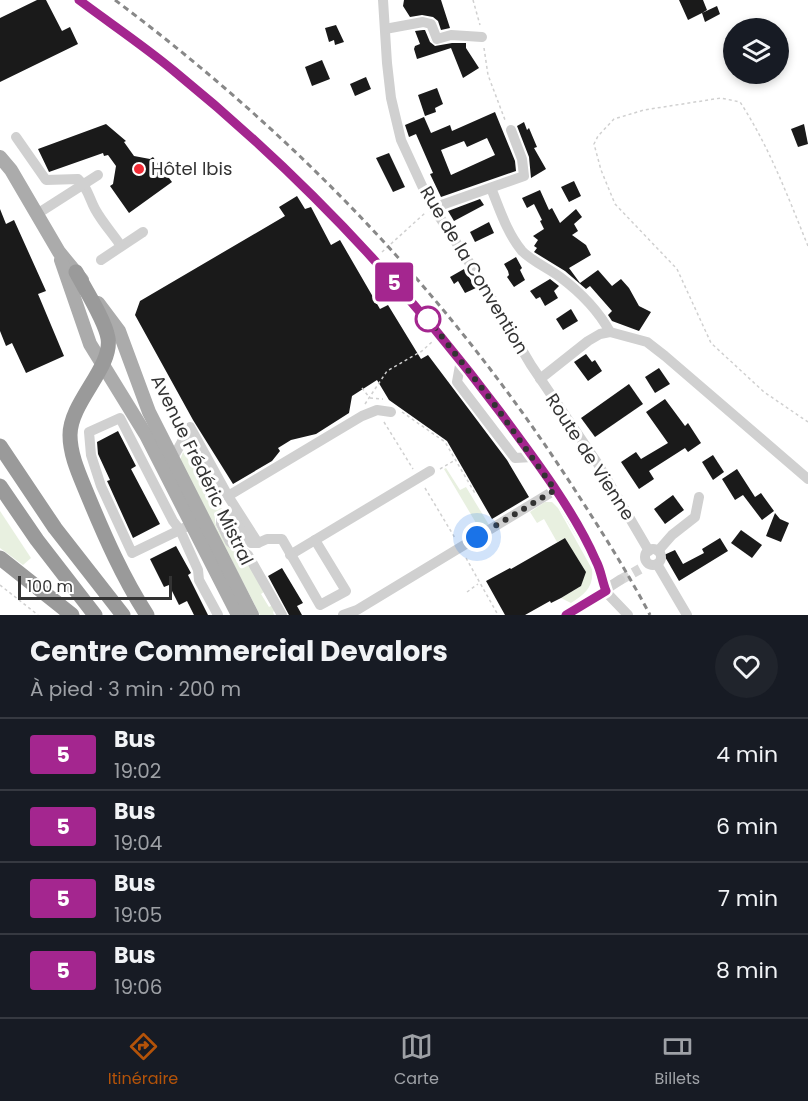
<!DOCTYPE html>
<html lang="fr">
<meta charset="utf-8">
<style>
:root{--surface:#171b24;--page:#20242c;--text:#f1f3f6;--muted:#9ea1a6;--line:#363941;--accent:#b45309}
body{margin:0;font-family:Poppins,sans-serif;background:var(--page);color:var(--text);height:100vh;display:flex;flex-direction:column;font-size:22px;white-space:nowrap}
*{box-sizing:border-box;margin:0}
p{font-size:20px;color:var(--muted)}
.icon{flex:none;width:33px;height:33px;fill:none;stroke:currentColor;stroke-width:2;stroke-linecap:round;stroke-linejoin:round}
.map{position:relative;height:615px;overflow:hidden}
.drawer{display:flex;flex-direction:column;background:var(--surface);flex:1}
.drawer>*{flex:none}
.badge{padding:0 12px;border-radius:4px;font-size:21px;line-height:39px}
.fabs{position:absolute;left:723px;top:18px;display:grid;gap:12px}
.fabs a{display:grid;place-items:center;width:66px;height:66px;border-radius:50%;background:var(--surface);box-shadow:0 3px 9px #0003;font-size:30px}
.scale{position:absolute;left:18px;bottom:15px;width:154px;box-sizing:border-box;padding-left:6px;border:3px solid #333;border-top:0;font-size:16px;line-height:21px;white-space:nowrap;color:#333;-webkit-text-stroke:4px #fff;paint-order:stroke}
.you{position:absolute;width:30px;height:30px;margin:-15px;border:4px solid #fff;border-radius:50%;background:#1a73e8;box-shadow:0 0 0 9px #1a73e833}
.map>.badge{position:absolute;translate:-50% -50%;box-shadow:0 0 0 3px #fff}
.round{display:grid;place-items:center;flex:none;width:63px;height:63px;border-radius:32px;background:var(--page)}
.head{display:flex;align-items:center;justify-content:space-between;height:102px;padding:0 30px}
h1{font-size:28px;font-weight:700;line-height:45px}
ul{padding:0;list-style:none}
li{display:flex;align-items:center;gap:18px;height:72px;padding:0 30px;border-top:2px solid var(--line)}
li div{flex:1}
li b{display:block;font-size:22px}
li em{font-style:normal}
li .badge{min-width:66px;font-weight:700;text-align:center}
.tabs{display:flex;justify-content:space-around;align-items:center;height:84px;border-top:2px solid var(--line);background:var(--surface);font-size:16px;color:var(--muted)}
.tabs a{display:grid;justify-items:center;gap:3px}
.tabs .selected{color:var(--accent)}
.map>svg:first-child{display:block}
.green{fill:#e8f0e0}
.building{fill:#1a1a1a;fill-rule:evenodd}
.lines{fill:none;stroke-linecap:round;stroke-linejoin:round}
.minor-tunnel{stroke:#d6d6d6;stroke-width:10;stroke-dasharray:10 5;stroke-linecap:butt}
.path{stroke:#d0d0d0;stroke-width:1.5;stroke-dasharray:3 3;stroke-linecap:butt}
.minor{stroke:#d0d0d0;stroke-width:10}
.major{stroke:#ababab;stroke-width:14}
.highway{stroke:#9a9a9a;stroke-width:15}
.rail{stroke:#888;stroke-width:3;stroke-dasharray:6 4.5;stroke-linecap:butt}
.line-casing{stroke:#fff;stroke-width:14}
.line{stroke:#a4268f;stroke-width:9}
.walk{stroke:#333;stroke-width:6;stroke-dasharray:0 10.8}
.poi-dot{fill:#f22c36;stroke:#fff;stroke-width:2}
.stop-dot{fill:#fff;stroke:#a4268f;stroke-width:3}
.labels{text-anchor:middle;stroke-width:6;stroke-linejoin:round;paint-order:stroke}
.poi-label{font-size:18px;fill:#333;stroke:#fff;text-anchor:start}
.street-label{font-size:18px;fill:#333;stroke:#fff}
</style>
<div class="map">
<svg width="808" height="615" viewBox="0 0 808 615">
<rect width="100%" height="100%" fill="#fff"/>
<g class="green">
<path d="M183,452L222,509L219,514L215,516C213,535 235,544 245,558C252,568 258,580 265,591L261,594L269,607L273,605L276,609L273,612L274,615H260L180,460Z"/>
<polygon points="446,468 460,490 466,487 489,525 474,534 472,533 479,528 444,469"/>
<path d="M545,502H552L558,508L592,569C594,587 585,594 571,603L561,598L581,586L585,572L565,538L557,542L544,519L537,523L530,512Z"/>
<polygon points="0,511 31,558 23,565 0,548"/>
</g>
<g class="building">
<polygon points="37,0 46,0 62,31 70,27 78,44 0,82 0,18"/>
<polygon points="404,0 441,0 450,28 441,30 438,21 433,17 422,15 410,17 403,6"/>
<polygon points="679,0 703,0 707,10 702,13 717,6 720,14 705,22 702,13 688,20"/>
<polygon points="336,25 344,42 335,45 334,40 329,42 325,28"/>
<polygon points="423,30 425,30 430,42 435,46 452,43 466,43 466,48 479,68 463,78 451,48 417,59 414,49 415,46 420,44 415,31"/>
<polygon points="322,60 330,79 312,86 305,67"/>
<polygon points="366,77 371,89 355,96 350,84"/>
<polygon points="437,88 443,104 435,108 436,112 425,116 418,95"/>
<path d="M495,112L515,161L516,171L441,197L430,174L433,173L416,134L409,137L405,125L424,117L431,133L450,125L452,131ZM487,138L495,155L451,175L441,150L464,141L467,147Z"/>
<polygon points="524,122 527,130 529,128 537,147 534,148 546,169 531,178 529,157 517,126"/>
<polygon points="106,124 126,141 124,142 134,156 150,159 153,157 172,182 129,213 110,186 113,184 116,166 108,155 104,156 103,153 49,172 38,149"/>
<polygon points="804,124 808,144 798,147 791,129"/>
<polygon points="389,153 405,187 393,192 376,158"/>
<polygon points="574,181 581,196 569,202 561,187"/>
<polygon points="540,190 549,210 552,208 560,223 576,209 582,217 574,224 578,231 572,235 586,245 591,255 569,268 580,283 598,270 612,286 621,279 629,288 639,306 651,312 639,331 612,321 608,315 612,311 590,286 586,289 565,271 534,252 537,248 534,246 538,240 533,236 544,229 540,221 542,220 534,204 527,208 522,198"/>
<polygon points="297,196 305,209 311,207 331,245 340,240 380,309 388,305 421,359 428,355 507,460 529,497 492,519 447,441 389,400 377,380 352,396 349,413 316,434 291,440 278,448 280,451 272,461 233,484 193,420 135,315 140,301 285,216 279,207"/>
<polygon points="480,199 484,205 454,221 448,211"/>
<polygon points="0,209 6,224 14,220 46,291 38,294 64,356 26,373 12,343 6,346 0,331"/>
<polygon points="489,222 494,233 475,242 470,232"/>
<polygon points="516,257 522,268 520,270 525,280 514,287 507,277 509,275 508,271 504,264"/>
<polygon points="464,269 476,288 465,293 458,281 454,284 450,277"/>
<polygon points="550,279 559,286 554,291 558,298 545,306 540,297 536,299 530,291"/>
<polygon points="571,309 578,321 563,330 556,319"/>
<polygon points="586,354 592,362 595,360 602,371 588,381 574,362"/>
<polygon points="659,368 670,384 655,393 645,377"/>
<polygon points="629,384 643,404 595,437 581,418"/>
<polygon points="665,399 685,426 688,423 701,443 688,452 685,448 649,471 654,479 639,489 621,462 636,452 641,459 668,443 646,412"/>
<polygon points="118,431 136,466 131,469 160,524 133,538 108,483 107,481 110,480 98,454 97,442"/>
<polygon points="713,455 724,472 713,480 702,462"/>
<polygon points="737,469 755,497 761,493 774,511 762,520 743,495 735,500 722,479"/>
<polygon points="673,495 684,510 665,524 654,509"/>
<polygon points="775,513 780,519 789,523 781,542 766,536"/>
<polygon points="741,530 762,545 752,558 731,543"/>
<polygon points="565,538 586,572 581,586 561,598 551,603 550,601 525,615 505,615 486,581 510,568 511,569"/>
<polygon points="720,538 728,551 679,581 664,555 675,550 683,564 704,553 702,549"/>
<polygon points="176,546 191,573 188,575 208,615 194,615 187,601 179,605 169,585 164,587 150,559"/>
<polygon points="282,568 303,603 297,606 302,615 289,615 268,576"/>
</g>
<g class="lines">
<polyline class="minor-tunnel" points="620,580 640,569"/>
<g class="path">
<polyline points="473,0 480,25"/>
<polyline points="484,48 488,75 505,120"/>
<path d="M808,246C788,197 769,146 740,102L721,98L644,110L614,119L598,136L594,144L601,170L615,204L677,269L711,343L764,392L808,422"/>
<polyline points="382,252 425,213"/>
<polyline points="362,388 369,397"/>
<polyline points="370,398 383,399"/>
<polyline points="365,404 387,371 422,351 433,341"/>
<polyline points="402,412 445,442 476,495"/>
<polyline points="384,422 413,469"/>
<polyline points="440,469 455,460"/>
<polyline points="425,488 455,538"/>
<polyline points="205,494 211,499 216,497"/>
<polyline points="466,558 498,615"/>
<polyline points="0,585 38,615"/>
<polyline points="467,592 478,584"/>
</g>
<g class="minor">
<polyline points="79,0 172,69 261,146 333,215 425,315 492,401 555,490 597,562 605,591 628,615"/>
<polyline points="383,0 387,63 391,98 401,140 429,201 480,279 531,365 598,464 649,551"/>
<polyline points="385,29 423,22 431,24 437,39 451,35 482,37"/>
<path d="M16,137L46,180L78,179C88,188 89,198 95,209C102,222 113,234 121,246"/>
<path d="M491,188C500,210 507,233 522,251C533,262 548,268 560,277C580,292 598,310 610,332"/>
<polyline points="433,208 524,176 522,159 511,130"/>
<polyline points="37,214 98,175"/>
<polyline points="101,260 143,232"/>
<polyline points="461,360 457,382 515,458 532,457"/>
<polyline points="540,379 588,341 600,334 610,332 647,342 665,356 808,479"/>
<polyline points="173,458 190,427 228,496"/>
<polyline points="190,525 132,553 101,486 91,455 89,432 120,418 173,521 180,530 198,570 199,580 218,615"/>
<polyline points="258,543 228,496 362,416 377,410 391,412"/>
<circle cx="653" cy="557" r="8"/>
<polyline points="658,551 672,535 695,517 699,497"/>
<polyline points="290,555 430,471"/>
<polyline points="657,564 687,615"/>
<polyline points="282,615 248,555 230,542 221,524 221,517 226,513 233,514 243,536 251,543 258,543 267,539 282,539 320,605 346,591 315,540"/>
<polyline points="343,615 357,610 555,490"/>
<polyline points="566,615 620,580"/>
</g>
<g class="major">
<polyline points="0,157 11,170 59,252 82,280"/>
<polyline points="61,260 90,344 146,435 238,615"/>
<polyline points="98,303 119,331 149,412 252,615"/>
</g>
<g class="highway">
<path d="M76,272C85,289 105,320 108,338C113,367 70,402 70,435C70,456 80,476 88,496C105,537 123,578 147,615"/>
<polyline points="0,446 55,528 123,615"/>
<polyline points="0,486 37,540 95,615"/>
<polyline points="0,558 72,615"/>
</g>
<path class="rail" d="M115,0C299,138 448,294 573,487C600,529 627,571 650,615"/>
</g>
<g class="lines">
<g class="line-casing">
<path id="line" d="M79,0C111,24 144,46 174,71C297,171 405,285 500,412C533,457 574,510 596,561C601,570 602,581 606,591L566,615"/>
</g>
<use href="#line" class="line"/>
<polyline class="walk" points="428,319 425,315 492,401 555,490 477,537"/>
</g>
<circle class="poi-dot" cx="139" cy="169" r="6"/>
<circle class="stop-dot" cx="428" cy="319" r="12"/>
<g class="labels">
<g class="poi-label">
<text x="151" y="175">Hôtel Ibis</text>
</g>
<g class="street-label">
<text transform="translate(474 270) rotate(59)" y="6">Rue de la Convention</text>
<text transform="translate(590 457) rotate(57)" y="6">Route de Vienne</text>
<text transform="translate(202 470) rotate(64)" y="6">Avenue Frédéric Mistral</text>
</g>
</g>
</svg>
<div class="fabs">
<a><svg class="icon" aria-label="layers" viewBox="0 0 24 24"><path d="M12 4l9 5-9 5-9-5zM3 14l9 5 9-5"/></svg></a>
</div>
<div class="scale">100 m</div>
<div class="you" style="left:477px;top:537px"></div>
<b class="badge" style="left:394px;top:282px;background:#a4268f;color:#fff">5</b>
</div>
<section class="drawer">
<div class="head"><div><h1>Centre Commercial Devalors</h1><p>À pied · 3 min · 200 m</p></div><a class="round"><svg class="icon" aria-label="heart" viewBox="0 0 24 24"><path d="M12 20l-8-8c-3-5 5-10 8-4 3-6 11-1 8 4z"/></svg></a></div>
<ul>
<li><span class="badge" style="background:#a4268f;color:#fff">5</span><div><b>Bus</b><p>19:02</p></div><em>4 min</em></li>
<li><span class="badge" style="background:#a4268f;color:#fff">5</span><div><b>Bus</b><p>19:04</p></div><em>6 min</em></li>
<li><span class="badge" style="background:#a4268f;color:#fff">5</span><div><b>Bus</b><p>19:05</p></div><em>7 min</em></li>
<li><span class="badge" style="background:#a4268f;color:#fff">5</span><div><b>Bus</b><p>19:06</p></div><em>8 min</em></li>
</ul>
</section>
<nav class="tabs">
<a class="selected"><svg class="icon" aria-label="directions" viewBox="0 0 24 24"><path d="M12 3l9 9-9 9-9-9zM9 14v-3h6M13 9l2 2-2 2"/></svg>Itinéraire</a>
<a><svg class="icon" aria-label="map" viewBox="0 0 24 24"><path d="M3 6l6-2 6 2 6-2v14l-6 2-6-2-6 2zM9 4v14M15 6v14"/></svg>Carte</a>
<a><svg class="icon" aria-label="tickets" viewBox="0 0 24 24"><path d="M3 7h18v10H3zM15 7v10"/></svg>Billets</a>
</nav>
